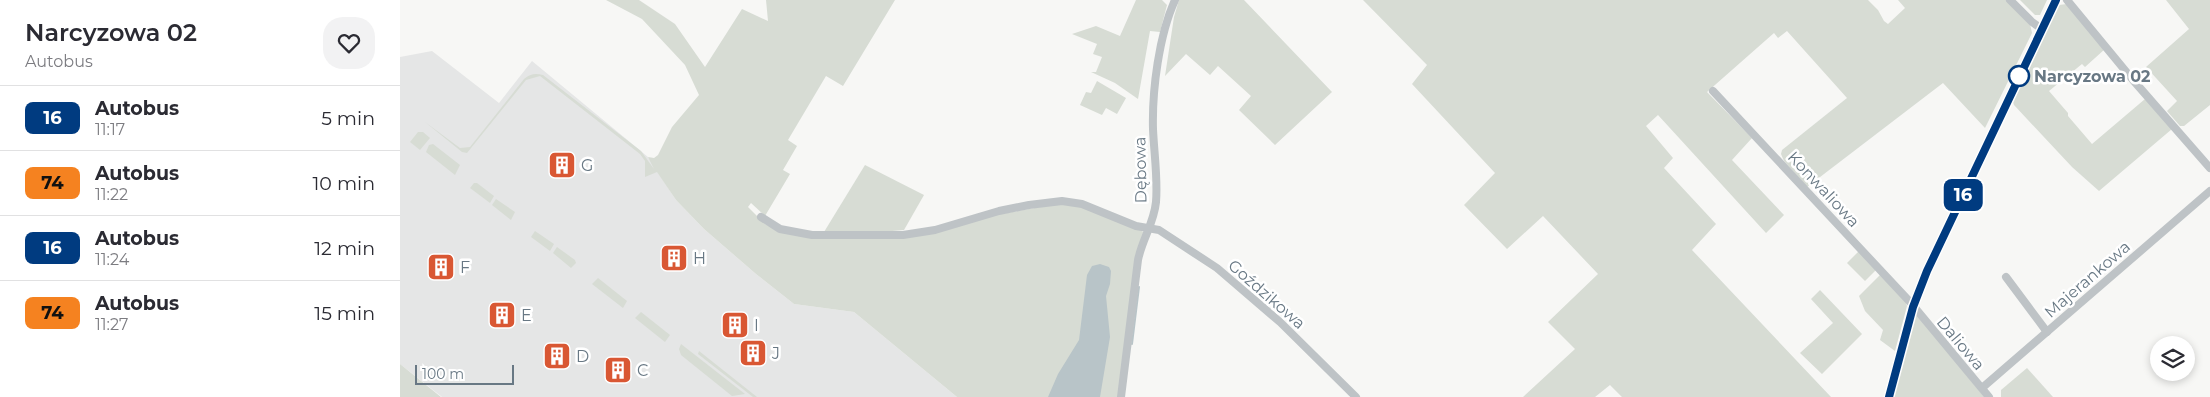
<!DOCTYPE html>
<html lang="pl">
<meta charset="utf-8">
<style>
:root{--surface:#fff;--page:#f2f2f3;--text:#2b2b33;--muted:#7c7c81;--line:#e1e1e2}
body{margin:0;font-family:Montserrat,sans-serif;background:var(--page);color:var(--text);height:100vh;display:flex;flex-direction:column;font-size:19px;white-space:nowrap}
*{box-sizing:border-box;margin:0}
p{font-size:16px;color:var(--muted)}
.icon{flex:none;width:28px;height:28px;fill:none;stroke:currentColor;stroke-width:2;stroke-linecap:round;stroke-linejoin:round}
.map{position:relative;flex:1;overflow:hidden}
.details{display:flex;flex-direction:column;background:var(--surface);width:400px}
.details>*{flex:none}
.badge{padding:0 10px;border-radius:8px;font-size:18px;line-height:32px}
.buttons{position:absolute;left:1750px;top:336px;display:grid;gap:10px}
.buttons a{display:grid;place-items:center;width:45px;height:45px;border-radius:50%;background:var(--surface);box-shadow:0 2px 8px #0003;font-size:25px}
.scale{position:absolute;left:15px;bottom:12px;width:99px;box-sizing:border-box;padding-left:5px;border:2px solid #687884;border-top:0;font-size:14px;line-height:18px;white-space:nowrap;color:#687884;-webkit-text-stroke:4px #fff;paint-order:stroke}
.map>.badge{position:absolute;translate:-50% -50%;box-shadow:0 0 0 2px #fff}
.round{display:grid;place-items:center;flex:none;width:52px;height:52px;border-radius:20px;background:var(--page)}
.summary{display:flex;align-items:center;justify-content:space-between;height:85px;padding:0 25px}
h1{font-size:24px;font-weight:600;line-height:38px}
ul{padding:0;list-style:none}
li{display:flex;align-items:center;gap:15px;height:65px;padding:0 25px;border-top:1px solid var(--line)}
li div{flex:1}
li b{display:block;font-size:19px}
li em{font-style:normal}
li .badge{min-width:55px;font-weight:700;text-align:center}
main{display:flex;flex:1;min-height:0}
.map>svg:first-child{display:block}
.built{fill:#e5e6e6}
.green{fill:#d7dcd4}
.water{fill:#b8c4c8}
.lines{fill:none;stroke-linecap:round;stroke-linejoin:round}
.stream{stroke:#b8c4c8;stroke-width:2}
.minor{stroke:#bec3c6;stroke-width:8}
.tertiary{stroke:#bec3c6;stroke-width:10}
.line-casing{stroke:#fff;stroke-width:11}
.line{stroke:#003b80;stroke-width:8}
.stop-dot{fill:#fff;stroke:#003b80;stroke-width:2.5}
.labels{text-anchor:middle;stroke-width:5;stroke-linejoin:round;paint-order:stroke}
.stop-label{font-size:16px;font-weight:bold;fill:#687884;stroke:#fff;text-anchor:start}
.poi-label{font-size:16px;fill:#687884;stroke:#fff;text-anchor:start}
.street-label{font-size:16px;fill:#687884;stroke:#fff}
</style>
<main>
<section class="details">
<div class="summary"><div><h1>Narcyzowa 02</h1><p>Autobus</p></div><a class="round"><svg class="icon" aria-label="heart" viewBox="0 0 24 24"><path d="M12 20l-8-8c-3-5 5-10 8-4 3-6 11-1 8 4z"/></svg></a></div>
<ul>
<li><span class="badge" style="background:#003b80;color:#fff">16</span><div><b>Autobus</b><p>11:17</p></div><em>5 min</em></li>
<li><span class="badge" style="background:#f58220;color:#111">74</span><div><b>Autobus</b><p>11:22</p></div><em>10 min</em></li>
<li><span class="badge" style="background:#003b80;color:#fff">16</span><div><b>Autobus</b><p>11:24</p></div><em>12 min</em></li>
<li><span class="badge" style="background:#f58220;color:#111">74</span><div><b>Autobus</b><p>11:27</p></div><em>15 min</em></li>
</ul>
</section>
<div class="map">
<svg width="1810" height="397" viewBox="0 0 1810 397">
<rect width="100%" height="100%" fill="#f7f7f5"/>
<polygon class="built" points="32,51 99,103 132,61 248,157 276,200 304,229 356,274 394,304 454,312 557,397 42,397 0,364 0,57"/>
<g class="green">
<path d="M206,0H239L275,24L305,67L342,9L368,21L366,0H495L443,86L426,76L388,140L397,146L383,170L390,174L365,216L351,203L348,207L365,224L385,233L503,235L561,221L669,202L717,217L745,233L721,397H557L454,312L394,304L356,274L304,229L276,200L257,172L245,177V161L240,154L140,76L126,80L67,153L62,152L25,122L60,148L70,147L124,79C130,74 135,73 143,75L241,151L254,169L248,157L254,158L258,155L272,127L299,95L285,65L242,19Z"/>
<polygon points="736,0 762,0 767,5 760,32 750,31 738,99 715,83 691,72 696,72 702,57 693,54 697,44 672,34 696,26 720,36"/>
<polygon points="779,0 844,0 932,92 875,145 839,110 851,96 818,66 810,75 786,54 765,76 774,17"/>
<polygon points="963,0 1468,0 1478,10 1484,21 1488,24 1505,8 1498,0 1606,0 1630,24 1632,33 1585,128 1543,83 1407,187 1384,161 1381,154 1382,150 1447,98 1387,31 1378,38 1374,33 1307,92 1352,138 1332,160 1384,215 1366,233 1258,115 1246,126 1273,158 1264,168 1316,224 1292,250 1431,397 1222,397 1210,385 1195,397 1123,397 1175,349 1148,322 1198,274 1143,216 1107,249 1064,205 1095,173 1012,84 1027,65"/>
<polygon points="1620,0 1647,0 1640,15 1635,15"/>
<polygon points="1766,0 1810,0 1810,105 1784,126 1780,126 1767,111 1777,101 1746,67 1789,29"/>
<polygon points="1667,4 1705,49 1685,67 1682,64 1649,91 1668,113 1668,116 1692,144 1745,99 1772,129 1699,191 1672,167 1614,105 1613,102 1659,5"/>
<polygon points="697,81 726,98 717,114 706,108 702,115 680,105 686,92 691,93"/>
<polygon points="18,132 23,132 30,138 20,150 10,142"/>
<polygon points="33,144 60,165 55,175 26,152 29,145"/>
<polygon points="465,165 524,195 504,230 481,232 424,232"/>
<polygon points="74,183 77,183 94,196 90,203 70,188"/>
<polygon points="96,199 115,212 111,220 92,205"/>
<polygon points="135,231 154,244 150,251 131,237"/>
<polygon points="157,247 175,260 176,263 171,268 153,253"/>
<polygon points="1459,251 1476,270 1465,281 1447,263"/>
<polygon points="1481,274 1505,300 1507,306 1495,351 1480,340 1483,330 1465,311 1459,296"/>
<polygon points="198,278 227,301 223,308 192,284"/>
<polygon points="1420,290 1462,334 1422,374 1400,353 1433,323 1411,299"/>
<polygon points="241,312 270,335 265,342 235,318"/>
<polygon points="1516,312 1584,397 1494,397"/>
<polygon points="281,344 345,394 332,396 281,355 279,349"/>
<polygon points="299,351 357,397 353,397 298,354"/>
<polygon points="0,364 41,397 0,397"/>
<polygon points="1627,368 1653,397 1601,397 1601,390"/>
</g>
<polygon class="water" points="700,264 709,267 711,271 710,284 706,296 710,337 700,397 648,397 658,374 679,340 687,275 692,266"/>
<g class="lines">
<polyline class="stream" points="732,344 739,287"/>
<g class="minor">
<polyline points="1610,0 1632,22 1642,29"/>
<polyline points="1667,0 1733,80 1810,168"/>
<polyline points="1313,91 1511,303 1589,397"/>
<polyline points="361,217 380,229 412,235 503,235 535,230 599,211 629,205 662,201 682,204 736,226 759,230 817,268 880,322 956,397"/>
<polyline points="1606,277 1647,332"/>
<polyline points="1582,388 1810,191"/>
<path d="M721,397L738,260C742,240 754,223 756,202C758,178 754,153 753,129C752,90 759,35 775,0"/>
</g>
<polyline class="tertiary" points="1489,397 1513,307 1527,271 1656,0"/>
</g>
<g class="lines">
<g class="line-casing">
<polyline id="line" points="1489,397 1513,307 1527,271 1656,0"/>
</g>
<use href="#line" class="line"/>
</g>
<defs>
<g id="building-square" transform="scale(1.4375)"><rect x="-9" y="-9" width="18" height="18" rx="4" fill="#d95733" stroke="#fff"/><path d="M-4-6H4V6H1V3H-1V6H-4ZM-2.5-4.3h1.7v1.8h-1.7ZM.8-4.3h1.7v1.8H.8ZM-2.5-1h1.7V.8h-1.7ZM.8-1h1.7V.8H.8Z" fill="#fff"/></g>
</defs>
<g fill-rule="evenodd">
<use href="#building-square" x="162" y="165"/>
<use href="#building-square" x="274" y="258"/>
<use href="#building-square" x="41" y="267"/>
<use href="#building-square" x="102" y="315"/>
<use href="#building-square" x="335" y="325"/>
<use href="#building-square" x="353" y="353"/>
<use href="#building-square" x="157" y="356"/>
<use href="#building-square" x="218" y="370"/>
</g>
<circle class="stop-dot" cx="1619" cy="76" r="10"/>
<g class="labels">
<g class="stop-label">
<text x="1634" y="82">Narcyzowa 02</text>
</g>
<g class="poi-label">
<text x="181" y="171">G</text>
<text x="293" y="264">H</text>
<text x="60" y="273">F</text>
<text x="121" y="321">E</text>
<text x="354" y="331">I</text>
<text x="372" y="359">J</text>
<text x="176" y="362">D</text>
<text x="237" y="376">C</text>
</g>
<g class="street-label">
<text transform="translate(740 170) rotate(-91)" y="6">Dębowa</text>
<text transform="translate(1424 189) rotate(47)" y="6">Konwaliowa</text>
<text transform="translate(1687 279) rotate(-41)" y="6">Majerankowa</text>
<text transform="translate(867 294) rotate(41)" y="6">Goździkowa</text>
<text transform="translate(1561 343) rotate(50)" y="6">Daliowa</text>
</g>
</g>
</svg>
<div class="buttons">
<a><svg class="icon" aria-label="layers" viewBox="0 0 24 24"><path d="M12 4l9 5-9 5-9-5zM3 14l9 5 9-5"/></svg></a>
</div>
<div class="scale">100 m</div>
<b class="badge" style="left:1563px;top:195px;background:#003b80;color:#fff">16</b>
</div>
</main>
